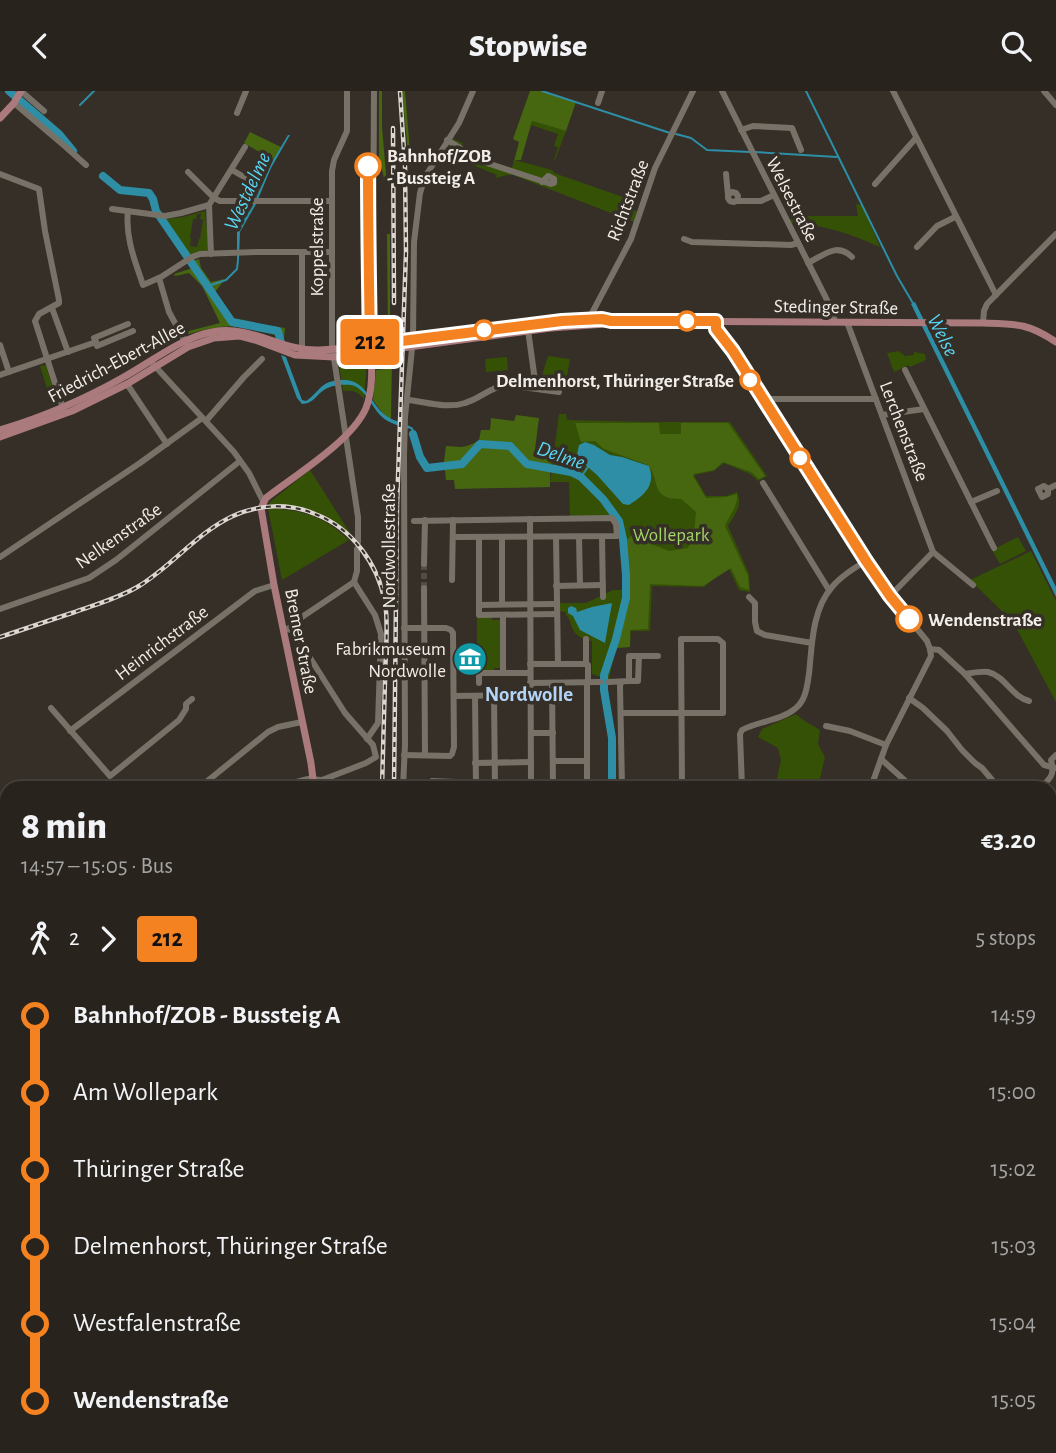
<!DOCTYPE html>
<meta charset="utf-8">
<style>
:root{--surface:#28231d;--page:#302b26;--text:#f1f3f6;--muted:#a5a4a4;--line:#44403b}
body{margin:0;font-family:"Alegreya Sans",sans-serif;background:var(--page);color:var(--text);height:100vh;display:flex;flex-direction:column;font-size:26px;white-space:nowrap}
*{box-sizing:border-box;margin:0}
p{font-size:23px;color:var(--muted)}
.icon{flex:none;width:38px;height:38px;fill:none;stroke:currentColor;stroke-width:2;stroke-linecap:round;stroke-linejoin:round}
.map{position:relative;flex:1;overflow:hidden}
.sheet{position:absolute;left:0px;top:690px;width:1057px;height:674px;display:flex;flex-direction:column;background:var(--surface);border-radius:21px 21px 0 0;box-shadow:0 2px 5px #0004,0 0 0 2px var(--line)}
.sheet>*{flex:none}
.badge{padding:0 14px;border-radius:5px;font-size:24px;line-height:46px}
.map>.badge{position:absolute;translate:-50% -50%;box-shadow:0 0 0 4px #fff}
.legs{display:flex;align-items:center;gap:10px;height:77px;padding:0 21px;font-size:23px}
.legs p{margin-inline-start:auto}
.headline{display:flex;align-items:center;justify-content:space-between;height:119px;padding:0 21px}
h1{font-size:38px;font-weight:800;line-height:52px}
ul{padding:0 21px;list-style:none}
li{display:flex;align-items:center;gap:24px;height:77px;font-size:26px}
li i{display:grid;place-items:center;width:10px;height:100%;margin:0 9px;background:currentColor}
li i::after{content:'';width:18px;height:18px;margin:-9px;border:5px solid;border-radius:50%;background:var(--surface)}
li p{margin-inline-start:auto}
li:first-child i{background:linear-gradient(#0000 50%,currentColor 0)}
li:last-child i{background:linear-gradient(currentColor 50%,#0000 0)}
header{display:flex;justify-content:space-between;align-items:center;height:91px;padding:0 21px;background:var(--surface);font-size:32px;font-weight:800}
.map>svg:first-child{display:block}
.green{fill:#355105;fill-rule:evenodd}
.forest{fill:#466710}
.water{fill:#2d8ea6}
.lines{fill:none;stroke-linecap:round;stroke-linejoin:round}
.stream{stroke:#2d8ea6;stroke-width:2}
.canal{stroke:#2d8ea6;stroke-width:4.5}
.river{stroke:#2d8ea6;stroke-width:8}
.minor-tunnel{stroke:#514c44;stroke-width:6;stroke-dasharray:6 3;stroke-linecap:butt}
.minor{stroke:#787168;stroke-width:6}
.major{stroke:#ab7a7c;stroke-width:7}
.rail-casing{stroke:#dbd6d1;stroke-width:4.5}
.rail{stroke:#352f27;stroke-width:2;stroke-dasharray:5;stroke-linecap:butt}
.line-1-casing{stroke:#fff;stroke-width:16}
.line-1{stroke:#f58220;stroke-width:10}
.stop-1-dot{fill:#fff;stroke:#f58220;stroke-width:3.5}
.labels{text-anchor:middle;stroke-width:7;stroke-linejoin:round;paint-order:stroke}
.stop-label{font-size:19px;font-weight:bold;fill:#f2ede8;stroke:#352f27;text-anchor:start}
.street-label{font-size:19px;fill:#f2ede8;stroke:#352f27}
.park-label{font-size:19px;fill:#a3d468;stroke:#352f27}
.poi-label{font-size:19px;fill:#f2ede8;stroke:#352f27;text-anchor:end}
.water-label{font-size:21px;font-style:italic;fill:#59d6f5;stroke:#352f27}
.neighbourhood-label{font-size:21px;font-weight:bold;fill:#b4d4f7;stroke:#352f27}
</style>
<header><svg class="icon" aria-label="back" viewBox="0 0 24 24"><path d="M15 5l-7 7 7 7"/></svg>Stopwise<svg class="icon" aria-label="search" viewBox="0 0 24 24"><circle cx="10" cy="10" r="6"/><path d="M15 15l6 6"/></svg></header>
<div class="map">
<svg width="1056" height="1362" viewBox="0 0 1056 1362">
<rect width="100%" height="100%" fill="#352f27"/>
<g class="green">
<polygon points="532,30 566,40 555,69 554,69 558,56 554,55 558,43 531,34"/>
<polygon points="453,48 463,52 462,55 484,68 512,77 515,69 552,79 554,82 623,106 621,115 637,120 634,131 513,84 507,84 496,87 497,84 458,68 457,71 446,66 444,64"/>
<path d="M856,113L862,114L880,156C848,142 828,135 792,132L790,129L801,125H858Z"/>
<path d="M205,120L209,159L190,164L166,128L183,126ZM197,123H201L200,128L203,129L200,148H199L197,156L190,155L191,147H190L193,128H196Z"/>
<polygon points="899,260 905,265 914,264 914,261 925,263 926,269 910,276 908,274 894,281 887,262"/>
<polygon points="548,265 570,268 565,296 539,294"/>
<polygon points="507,266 508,279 486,281 485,268"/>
<path d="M367,269L364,308C357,300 353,299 343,300L339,272Z"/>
<polygon points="44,274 46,275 55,304 50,307 40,275"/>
<path d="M559,323H566L567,329L651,331H730L767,385L758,390L750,383L724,372L714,380L694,384L706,405H726L737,401C743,415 735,423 728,435L749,483L750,501L739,499L729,478L720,483L704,496L652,495L650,540H631L630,556L615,557L609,589L592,583V550C585,549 577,546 573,539C570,533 571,530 566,524V521L559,520V512H586L613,499H622C622,478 625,443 613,426H570L569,391H550Z"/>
<path d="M310,379L352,445C327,424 302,413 269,414L270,411Z"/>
<path d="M268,417C303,419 323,425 349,449L282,489Z"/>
<polygon points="1018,446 1026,460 1000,473 992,459"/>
<polygon points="1031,460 1056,510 1056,611 1013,531 970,489"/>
<polygon points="477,526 491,526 492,529 500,529 500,577 494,577 494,580 477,580"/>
<polygon points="796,623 803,629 820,639 818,653 825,666 818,696 775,696 781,669 778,657 758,646 762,638"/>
<polygon points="0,938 7,941 7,999 4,1006 0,1004"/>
<polygon points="1056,1277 1056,1343 1050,1349 1050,1278"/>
<polygon points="298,1356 340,1356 341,1362 299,1362"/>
</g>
<g class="forest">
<polygon points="379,0 382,0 382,36 386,83 385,92 379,65"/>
<polygon points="402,0 405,0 411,72 409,73"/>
<polygon points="530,0 541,0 576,11 566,40 532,30 521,69 515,69 512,78 519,51 513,48"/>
<polygon points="250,41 281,56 273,69 244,52"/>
<polygon points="387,143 390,143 390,243 388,242"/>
<path d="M199,168L201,177L211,191L225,188L215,201L233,230L285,237L284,248C249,232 225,232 189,243L185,241L220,232L202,195L189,182L175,185L174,183L196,176L193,170Z"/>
<polygon points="385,265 392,265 391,328 384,324 373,309 376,279 385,278"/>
<path d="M516,324L539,327L534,366L552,368L550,383V396L455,398L454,389H446L444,370L446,355C461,356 465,358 479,349L481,339H490L491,327L514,330Z"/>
<path d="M575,332H659L660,343H681V332H728L765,385L759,388L751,381L723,371L714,379L694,383L693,385L706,407L726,406L737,403C738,416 730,423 725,435L748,485L749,499L740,496L731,477L703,495L650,493L648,538L630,539V556L615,557C628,520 629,489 626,450L631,445L669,460L688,457L694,443L696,421L681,408C649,408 661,390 648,374L604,358L595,350L581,351Z"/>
</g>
<g class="water">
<polygon points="288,44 290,44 271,77 256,113 240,141 239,169 237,168 237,139 252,116 273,69"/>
<polygon points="915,211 1056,496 1056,506 911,213"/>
<path d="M281,264L286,266L302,309L306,310C314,305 319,296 327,292C331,290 338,289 343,289C367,288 371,316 388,326C396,331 405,332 413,337L417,351H414L411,338C401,335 389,333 381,325C372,316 364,296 351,294C343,293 330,294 324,299C316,304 313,313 302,313L297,307Z"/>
<path d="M585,351L594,354L610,364L622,366L649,375C656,394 645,404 629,414L623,413L597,384L581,370L577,364L579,354Z"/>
<polygon points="612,512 605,552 580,539 573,525 568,522 568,517 571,515 576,517 577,521 592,516"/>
</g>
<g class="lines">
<g class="stream">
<polyline points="542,0 670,42"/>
<polyline points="806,0 897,185 914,214"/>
<polyline points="80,14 94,0"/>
<polyline points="676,43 691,47 707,59 750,61"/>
<polyline points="755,61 837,66"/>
<polyline points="208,195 226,189 237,178 238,169"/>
<polyline points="581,386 588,376"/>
</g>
<polyline class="canal" points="0,805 7,811"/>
<g class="river">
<polyline points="9,0 59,43 73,60"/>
<polyline points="103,85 120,99 149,102 153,108 156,120 232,231 278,240 282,256"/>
<polyline points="413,343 420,366 427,377 462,373 480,353 510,355 527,373 571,381 581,386 603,408 619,430 623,448 626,484 626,507 616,548 604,584 604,599 612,647 612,696"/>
<polyline points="1050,894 1056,896"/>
</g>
<polyline class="minor-tunnel" points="424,473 424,497"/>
<g class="minor">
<polyline points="21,0 44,20"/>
<polyline points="347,0 347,40 334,69 332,80 332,254 358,426 358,451"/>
<polyline points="722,0 832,219 835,231"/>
<polyline points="893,0 996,204"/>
<polyline points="1044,0 1056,14"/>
<polyline points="14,12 67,57"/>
<polyline points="598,12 602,0"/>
<polyline points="237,22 246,0"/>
<polyline points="741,39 753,35 792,37 801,59"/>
<polyline points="447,49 484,71 551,93 554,92 554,88 548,85 542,91"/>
<polyline points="68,58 86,74"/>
<polyline points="232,79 258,94 251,109"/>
<polyline points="188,81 214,107 220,110 331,110"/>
<polyline points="0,83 39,98 45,140 59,209 59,212 39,223 35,230 63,317"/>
<polyline points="726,83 728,104"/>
<polyline points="875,93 916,47"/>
<polyline points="737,110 738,105 736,102 732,101 728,104 728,107 730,110 734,111 737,110 761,110 774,104"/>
<polyline points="112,118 165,125 181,122 209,114"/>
<path d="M128,120C125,146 135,170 143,194L161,186L192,166L200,163L257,161H331"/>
<polyline points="684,148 692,151 791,154 798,152"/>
<polyline points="917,156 937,135 955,126"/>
<polyline points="302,162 302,260"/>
<polyline points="211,163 209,114 245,56"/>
<path d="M808,172C824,164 837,151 852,166"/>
<polyline points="159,187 169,221 187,254"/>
<polyline points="52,217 68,261"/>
<polyline points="591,228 591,224 631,148 655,77 693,0"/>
<polyline points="716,230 716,238 733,260 866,470 890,505 927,550 930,558 931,565 886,654 871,696"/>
<polyline points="847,231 933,461 973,494"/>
<polyline points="983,232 984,220 987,213 1056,143"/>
<polyline points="372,238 377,245 389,252"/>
<polyline points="528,239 536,297"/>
<polyline points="96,251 94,247 128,233"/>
<polyline points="0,254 9,281"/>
<polyline points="370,254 370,184 373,169 374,0"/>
<polyline points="153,273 234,361 249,382 263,410"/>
<polyline points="905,279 994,457"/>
<polyline points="0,284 96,251 97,255 133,240"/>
<polyline points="127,293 167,353"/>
<path d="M408,309C426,311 447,318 465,312C480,308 490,296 506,294L559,301"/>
<polyline points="764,310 770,308 876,308"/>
<polyline points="882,324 924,318"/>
<polyline points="206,330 244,286 262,268"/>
<polyline points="763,392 829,499"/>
<polyline points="1048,398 1044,395 1038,398 1042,406 1048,403 1048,398 1056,394"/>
<polyline points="971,411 997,400"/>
<polyline points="530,428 531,696"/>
<polyline points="414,430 612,427 616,433 617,445 453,446"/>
<polyline points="502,446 502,513"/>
<polyline points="556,446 558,573 586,573 586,548"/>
<polyline points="579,446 580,494"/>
<polyline points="602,446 603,506"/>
<polyline points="0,466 140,372 202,327"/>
<polyline points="424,473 425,429"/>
<polyline points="452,489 453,429"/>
<polyline points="354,491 375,524 381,543 378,632 367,648"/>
<polyline points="556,495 603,494"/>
<polyline points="424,497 425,664"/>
<polyline points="890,505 933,461"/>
<polyline points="749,506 755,512 755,531 757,540 765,544 812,552"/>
<polyline points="556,513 479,514 479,524 557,523"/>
<polyline points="479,514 479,446"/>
<polyline points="0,518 89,487 116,469 240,370"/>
<polyline points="503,524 503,582"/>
<polyline points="288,538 302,526 354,491 357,480 357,458"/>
<polyline points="930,558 939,559 965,583 1044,674 1056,677"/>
<polyline points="530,573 558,573"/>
<polyline points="586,573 588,574 588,589 587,591 587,696"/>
<path d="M965,583C972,582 981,580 988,581C1005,585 1012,606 1029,610"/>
<polyline points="629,590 638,590 639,565"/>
<polyline points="609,591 629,590 629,565 658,565"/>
<polyline points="621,591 620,595 622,696"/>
<polyline points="479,592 479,582 530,582"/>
<polyline points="530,592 600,591"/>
<polyline points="552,592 553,696"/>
<polyline points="454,605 530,604"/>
<polyline points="475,605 476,696"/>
<polyline points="494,605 495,696"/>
<polyline points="909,607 923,617 947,640 962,659 975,672 982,677 998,696"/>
<polyline points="51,617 110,685 179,629 186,618 186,613 192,608"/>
<polyline points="621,622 723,622 723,552 718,548 681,548 682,696"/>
<polyline points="826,635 850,640 886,654"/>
<polyline points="70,640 255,500 274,494"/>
<polyline points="531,642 553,642"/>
<polyline points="404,664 450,665 452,663 454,656 453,542 451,539 446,537 404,537"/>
<polyline points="881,668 912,696"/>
<polyline points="553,670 586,670"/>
<polyline points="475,672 531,671"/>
<polyline points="432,690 457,691 465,696"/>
<polyline points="200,696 268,641 278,636 302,631"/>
<polyline points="277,696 308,688 322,689 366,672 376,666 373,654 345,622 293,540 288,538 283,538"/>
<polyline points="403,696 405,654 404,364 405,326 413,248 414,151 420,102 425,86 459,32 473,0"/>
<path d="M742,696L740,643L742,639C758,630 781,630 796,617C806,609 807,595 809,583C812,554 812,519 832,496C841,485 854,477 866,470"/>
<path d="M1041,696C1051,687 1055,683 1051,669L1056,664"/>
<polyline points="1050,756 1056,763"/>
<polyline points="1050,834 1056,837"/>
<polyline points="0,885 7,888"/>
<polyline points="1050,1006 1056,1001"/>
<polyline points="1050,1020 1054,1058 1050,1091"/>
<polyline points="0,1074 7,1078"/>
<polyline points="1050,1220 1056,1221"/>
<polyline points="1050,1272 1056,1273"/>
<polyline points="0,1302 7,1305"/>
<polyline points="109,1356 120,1362"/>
<polyline points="404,1356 404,1362"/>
<polyline points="437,1356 437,1362"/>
<polyline points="538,1356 541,1362"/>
<polyline points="593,1356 598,1362"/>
<polyline points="732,1356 737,1362"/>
<polyline points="937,1356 939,1362"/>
<polyline points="126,1362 130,1356"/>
<polyline points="573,1362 580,1356"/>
<polyline points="803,1362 828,1357 832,1359 833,1362"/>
</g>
<g class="major">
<polyline points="0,27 14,12 21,0"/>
<path d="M0,339C43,326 83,309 122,287C150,272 180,247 212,241C251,233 282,261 320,259C347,258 373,254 400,250C444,244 488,238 532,233C554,231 590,224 611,230L983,232C1016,233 1028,232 1056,251"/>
<polyline points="0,346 72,320 127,293 188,256 214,247 240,245 255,249 295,264 334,266 551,237 605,233 611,230"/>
<path d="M314,696L311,672L274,494L261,417L266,407C294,385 352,350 366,317C373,299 372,277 371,258"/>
<polyline points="0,718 7,722"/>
<polyline points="0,1228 7,1218"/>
<polyline points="247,1362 249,1356"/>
</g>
<g class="rail-casing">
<g id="rail">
<polyline points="393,37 394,212"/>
<path d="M0,546C25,538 50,529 75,521C97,513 119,507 139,495C172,475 198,441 233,425C259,413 289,412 315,423C352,437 378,473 385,511C389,536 385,564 385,590C384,626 383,661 382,696"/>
<polyline points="394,696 397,415 406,161 405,75 400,0"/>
<polyline points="396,1356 396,1362"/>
</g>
</g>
<use href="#rail" class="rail"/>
</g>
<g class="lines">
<g class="line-1-casing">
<path id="line-1" d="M368,75C368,135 369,194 370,254L562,230L602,228L611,230H716V238L733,260L866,470L890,505L909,528"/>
</g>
<use href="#line-1" class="line-1"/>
</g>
<defs>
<g id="museum-disc" transform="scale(1.75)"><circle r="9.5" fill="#0f9aa8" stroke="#352f27"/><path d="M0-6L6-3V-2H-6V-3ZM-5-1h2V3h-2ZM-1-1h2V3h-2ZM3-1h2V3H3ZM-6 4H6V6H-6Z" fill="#fff"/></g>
</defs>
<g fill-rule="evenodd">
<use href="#museum-disc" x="470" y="568"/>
</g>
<g class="stop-1-dot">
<circle cx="368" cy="75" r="12"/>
<circle cx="687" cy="230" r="9"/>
<circle cx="484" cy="239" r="9"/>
<circle cx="750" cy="289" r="9"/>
<circle cx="800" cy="367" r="9"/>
<circle cx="909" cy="528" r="12"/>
</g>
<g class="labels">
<g class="stop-label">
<text x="387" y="71">Bahnhof/ZOB<tspan x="387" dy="22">- Bussteig A</tspan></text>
<text x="734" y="296" text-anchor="end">Delmenhorst, Thüringer Straße</text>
<text x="928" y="535">Wendenstraße</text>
</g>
<g class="street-label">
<text transform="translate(793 108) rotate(63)" y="7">Welsestraße</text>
<text transform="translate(627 109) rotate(-69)" y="7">Richtstraße</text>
<text transform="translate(316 156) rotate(-90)" y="7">Koppelstraße</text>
<text transform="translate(836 215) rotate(1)" y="7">Stedinger Straße</text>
<text transform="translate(116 270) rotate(-28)" y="7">Friedrich-Ebert-Allee</text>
<text transform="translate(905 340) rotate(69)" y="7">Lerchenstraße</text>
<text transform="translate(118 444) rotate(-35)" y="7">Nelkenstraße</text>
<text transform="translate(388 455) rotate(-90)" y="7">Nordwollestraße</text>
<text transform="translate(302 550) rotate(79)" y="7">Bremer Straße</text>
<text transform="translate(161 551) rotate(-37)" y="7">Heinrichstraße</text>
</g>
<g class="park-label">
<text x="671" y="450">Wollepark</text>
</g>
<g class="poi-label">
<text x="446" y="564">Fabrikmuseum<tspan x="446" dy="22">Nordwolle</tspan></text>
</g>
<g class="water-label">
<text transform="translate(247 100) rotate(-65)" y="7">Westdelme</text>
<text transform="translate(943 244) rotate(63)" y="7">Welse</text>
<text transform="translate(561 364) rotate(19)" y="7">Delme</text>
</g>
<g class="neighbourhood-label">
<text x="529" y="610">Nordwolle</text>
</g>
</g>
</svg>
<b class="badge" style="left:370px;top:251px;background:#f58220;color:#111">212</b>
<section class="sheet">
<div class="headline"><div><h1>8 min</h1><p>14:57 – 15:05 · Bus</p></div><b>€3.20</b></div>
<div class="legs"><svg class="icon" aria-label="walk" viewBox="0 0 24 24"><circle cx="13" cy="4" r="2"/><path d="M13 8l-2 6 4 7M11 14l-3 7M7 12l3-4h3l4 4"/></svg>2<svg class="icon" aria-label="forward" viewBox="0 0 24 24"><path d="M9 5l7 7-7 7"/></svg><b class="badge" style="background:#f58220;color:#111">212</b><p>5 stops</p></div>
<ul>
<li><i style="color:#f58220"></i><b>Bahnhof/ZOB - Bussteig A</b><p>14:59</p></li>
<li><i style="color:#f58220"></i><span>Am Wollepark</span><p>15:00</p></li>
<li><i style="color:#f58220"></i><span>Thüringer Straße</span><p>15:02</p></li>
<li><i style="color:#f58220"></i><span>Delmenhorst, Thüringer Straße</span><p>15:03</p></li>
<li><i style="color:#f58220"></i><span>Westfalenstraße</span><p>15:04</p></li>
<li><i style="color:#f58220"></i><b>Wendenstraße</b><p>15:05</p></li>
</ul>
</section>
</div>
